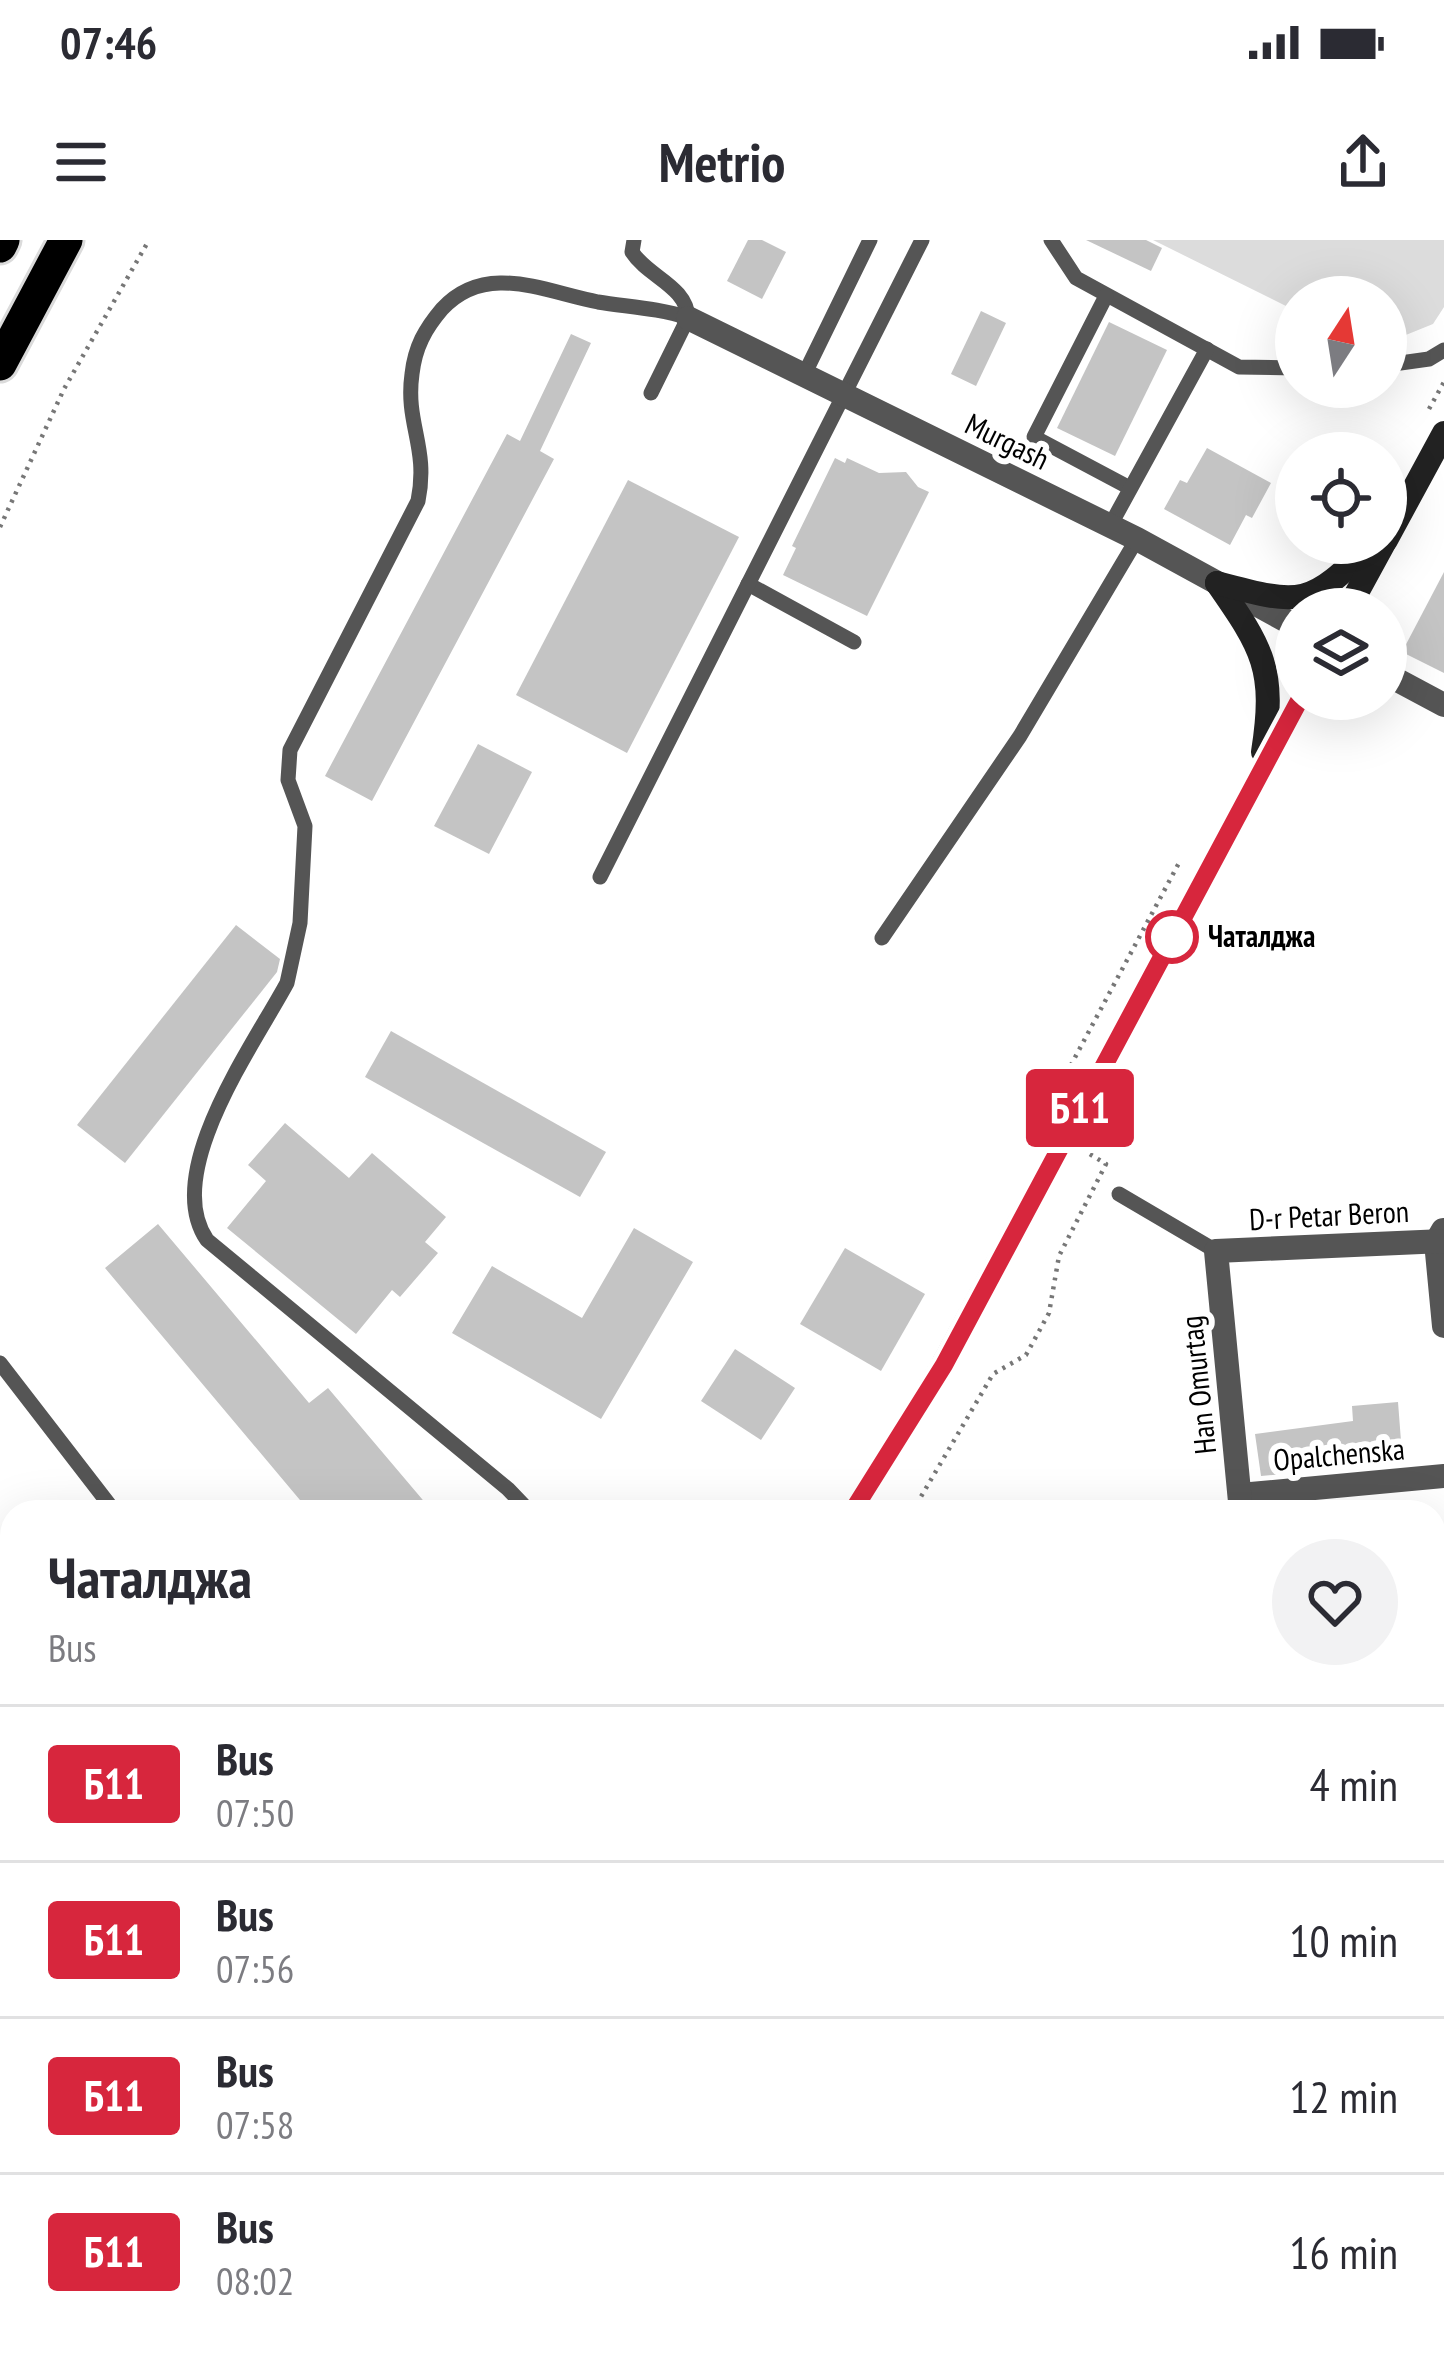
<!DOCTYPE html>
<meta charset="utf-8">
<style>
:root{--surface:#fff;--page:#f2f2f3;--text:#2b2b33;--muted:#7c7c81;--line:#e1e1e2}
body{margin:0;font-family:"PT Sans Narrow",sans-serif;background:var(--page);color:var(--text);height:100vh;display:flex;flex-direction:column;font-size:45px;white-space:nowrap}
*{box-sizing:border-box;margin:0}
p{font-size:39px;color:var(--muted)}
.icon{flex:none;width:66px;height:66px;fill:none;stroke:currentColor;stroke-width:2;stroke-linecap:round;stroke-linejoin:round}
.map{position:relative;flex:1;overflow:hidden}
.panel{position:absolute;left:0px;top:1260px;width:1446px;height:855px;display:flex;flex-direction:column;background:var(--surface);border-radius:36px 36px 0 0;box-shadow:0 12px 48px #0002}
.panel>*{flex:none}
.badge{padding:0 24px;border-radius:9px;font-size:42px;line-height:78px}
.needle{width:78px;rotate:12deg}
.tools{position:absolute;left:1275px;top:36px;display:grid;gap:24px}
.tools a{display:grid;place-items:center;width:132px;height:132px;border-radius:50%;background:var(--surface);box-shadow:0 12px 48px #0002;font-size:60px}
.map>.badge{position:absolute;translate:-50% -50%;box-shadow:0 0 0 6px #fff}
.round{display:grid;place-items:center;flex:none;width:126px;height:126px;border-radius:63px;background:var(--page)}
.headline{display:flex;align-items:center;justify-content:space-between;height:204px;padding:0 48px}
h1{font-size:57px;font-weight:700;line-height:90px}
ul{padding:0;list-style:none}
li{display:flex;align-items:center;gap:36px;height:156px;padding:0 48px;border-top:3px solid var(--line)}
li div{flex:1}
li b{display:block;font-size:45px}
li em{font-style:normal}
li .badge{min-width:132px;font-weight:700;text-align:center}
.status{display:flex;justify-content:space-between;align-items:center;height:84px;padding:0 60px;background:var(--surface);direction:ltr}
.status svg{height:33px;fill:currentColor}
header{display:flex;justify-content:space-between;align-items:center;height:156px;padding:0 48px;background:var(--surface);font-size:54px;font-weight:700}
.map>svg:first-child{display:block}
.green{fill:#dcdcdc}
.building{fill:#c4c4c4}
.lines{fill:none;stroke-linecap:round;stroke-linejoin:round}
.trunk-casing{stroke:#dbdbdb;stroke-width:39}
.path{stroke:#777;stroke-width:4.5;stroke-dasharray:3 6;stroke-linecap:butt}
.service{stroke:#555;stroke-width:15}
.minor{stroke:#555;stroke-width:24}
.secondary{stroke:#222;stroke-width:24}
.trunk{stroke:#000;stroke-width:33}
.line-casing{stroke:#fff;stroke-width:27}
.line{stroke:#d7263d;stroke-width:18}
.stop-dot{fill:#fff;stroke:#d7263d;stroke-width:6}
.labels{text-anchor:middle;stroke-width:12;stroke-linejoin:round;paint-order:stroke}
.street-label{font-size:30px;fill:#000;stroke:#fff}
.stop-label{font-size:30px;font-weight:bold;fill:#000;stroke:#fff;text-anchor:start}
</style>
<div class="status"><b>07:46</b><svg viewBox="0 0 49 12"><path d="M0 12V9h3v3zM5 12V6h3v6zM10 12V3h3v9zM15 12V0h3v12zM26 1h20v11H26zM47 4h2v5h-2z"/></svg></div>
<header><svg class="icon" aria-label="menu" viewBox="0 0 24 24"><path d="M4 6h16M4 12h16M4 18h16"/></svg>Metrio<svg class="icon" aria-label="share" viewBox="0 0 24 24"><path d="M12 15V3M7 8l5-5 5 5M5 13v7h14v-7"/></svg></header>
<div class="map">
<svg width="1444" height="2113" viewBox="0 0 1444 2113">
<rect width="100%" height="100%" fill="#fff"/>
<polygon class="green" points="1153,0 1444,0 1444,67 1433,84 1386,103 1386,57 1296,57 1296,71"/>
<g class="building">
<polygon points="748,0 762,0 786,12 762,59 727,41"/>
<polygon points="1086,0 1146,0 1162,8 1151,31"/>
<polygon points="981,71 1006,83 976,146 951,134"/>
<polygon points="1109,82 1167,110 1115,216 1057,188"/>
<polygon points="571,94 591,103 540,211 554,219 372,561 325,536 507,194 520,201"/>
<polygon points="1207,208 1271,243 1252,278 1246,275 1230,305 1164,269 1180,240 1187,243"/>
<polygon points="835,218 845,223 847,218 879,233 906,232 918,247 929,252 867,376 783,335 796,308 792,306"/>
<polygon points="628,240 739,297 627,513 516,455"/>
<polygon points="1444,332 1444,433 1402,412"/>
<polygon points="478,504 532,532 489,614 434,586"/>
<polygon points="236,685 280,719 277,732 125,923 77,885"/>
<polygon points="391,791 606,912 580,957 365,837"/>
<polygon points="285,883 349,938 372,913 446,977 425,1002 438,1013 400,1057 392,1050 356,1094 227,988 266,941 248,925"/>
<polygon points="158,984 309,1163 328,1148 433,1272 310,1272 105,1028"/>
<polygon points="634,988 693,1022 601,1179 452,1093 492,1026 582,1078"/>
<polygon points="845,1008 925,1054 881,1131 800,1084"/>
<polygon points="735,1109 795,1148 761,1200 701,1161"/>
<polygon points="1398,1162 1401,1201 1337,1207 1340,1229 1261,1236 1255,1194 1353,1181 1352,1166"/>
</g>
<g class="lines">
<g class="trunk-casing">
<g id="trunk">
<polyline points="0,6 3,0"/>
<polyline points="0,124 66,0"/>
</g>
</g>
<g class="path">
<polyline points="1429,169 1444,142"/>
<polyline points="0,287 64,149 149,0"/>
<polyline points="1041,881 1180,621"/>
<polyline points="912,1272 993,1134 1026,1115 1049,1073 1059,1016 1106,924 1088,913"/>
<polyline points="0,1999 12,1990"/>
</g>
<g class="service">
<path d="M634,0L632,12C648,37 687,46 688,78L651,153"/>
<polyline points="1051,0 1076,38 1239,127 1296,128"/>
<polyline points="1106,56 1034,197 1130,248"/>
<polyline points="1386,125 1429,119 1444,110"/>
<polyline points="804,135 870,0"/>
<polyline points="1110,286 1207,109"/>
<polyline points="748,344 854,402"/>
<polyline points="600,637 922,0"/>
<polyline points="882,698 1020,496 1137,299"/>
<polyline points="1119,954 1216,1011"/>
<polyline points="0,1123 115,1272"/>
<path d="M530,1272L508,1249L207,1000C161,933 253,806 287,743L300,683L305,586L288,540L290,510L418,261C429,207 405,184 412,134C415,107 425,89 442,69C486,21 545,52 598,62C629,67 658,68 688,78"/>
<polyline points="0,1536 12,1522"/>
<polyline points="0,1753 12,1766"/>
<polyline points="0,2096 12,2086"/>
<polyline points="338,2103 345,2113"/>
</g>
<g class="minor">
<polyline points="688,78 1137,299 1296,386"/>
<polyline points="1386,434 1444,465"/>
<polyline points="1443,990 1436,1002 1444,1086"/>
<polyline points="1240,1255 1444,1236"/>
<polyline points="1241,1272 1216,1011 1444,1001"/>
<polyline points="1434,1494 1444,1493"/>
<polyline points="1434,1751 1444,1750"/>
<polyline points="834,2103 835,2113"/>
<polyline points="1102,2103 1103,2113"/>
<polyline points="1319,2103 1320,2113"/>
</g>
<g class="secondary">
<polyline points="1386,300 1444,193"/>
<path d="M1217,343C1263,409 1276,429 1263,512"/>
<path d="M1217,343C1303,366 1309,367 1373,303"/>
<polyline points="1348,369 1384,303"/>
<polyline points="852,1272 943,1125 1300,459"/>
<polyline points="0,1939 12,1930"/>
</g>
<use href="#trunk" class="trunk"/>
</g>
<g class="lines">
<g class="line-casing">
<polyline id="line" points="852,1272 944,1125 1300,459"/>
</g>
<use href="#line" class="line"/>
</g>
<circle class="stop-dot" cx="1172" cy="697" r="24"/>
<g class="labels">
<g class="street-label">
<text transform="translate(1007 202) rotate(26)" y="10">Murgash</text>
<text transform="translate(1329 976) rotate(-3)" y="10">D-r Petar Beron</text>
<text transform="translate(1199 1145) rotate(-96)" y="10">Han Omurtag</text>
<text transform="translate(1339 1215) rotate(-5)" y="10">Opalchenska</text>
</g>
<g class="stop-label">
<text x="1208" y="707">Чаталджа</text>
</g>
</g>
</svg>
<div class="tools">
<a><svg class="needle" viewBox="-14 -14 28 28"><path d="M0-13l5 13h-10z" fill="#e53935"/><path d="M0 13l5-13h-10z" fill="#7c7c81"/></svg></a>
<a><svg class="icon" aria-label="locate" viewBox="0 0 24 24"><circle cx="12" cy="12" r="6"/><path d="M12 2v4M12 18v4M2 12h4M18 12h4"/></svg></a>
<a><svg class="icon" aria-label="layers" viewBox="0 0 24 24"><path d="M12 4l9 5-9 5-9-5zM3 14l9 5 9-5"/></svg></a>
</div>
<b class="badge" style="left:1080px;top:868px;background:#d7263d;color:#fff">Б11</b>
<section class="panel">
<div class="headline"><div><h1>Чаталджа</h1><p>Bus</p></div><a class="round"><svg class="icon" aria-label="heart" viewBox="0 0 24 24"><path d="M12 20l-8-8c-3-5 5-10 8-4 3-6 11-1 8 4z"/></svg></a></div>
<ul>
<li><span class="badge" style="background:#d7263d;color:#fff">Б11</span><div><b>Bus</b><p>07:50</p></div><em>4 min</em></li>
<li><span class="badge" style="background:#d7263d;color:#fff">Б11</span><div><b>Bus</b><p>07:56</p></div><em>10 min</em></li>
<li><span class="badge" style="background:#d7263d;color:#fff">Б11</span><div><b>Bus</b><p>07:58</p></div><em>12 min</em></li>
<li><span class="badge" style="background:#d7263d;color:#fff">Б11</span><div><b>Bus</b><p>08:02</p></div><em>16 min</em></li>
</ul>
</section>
</div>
